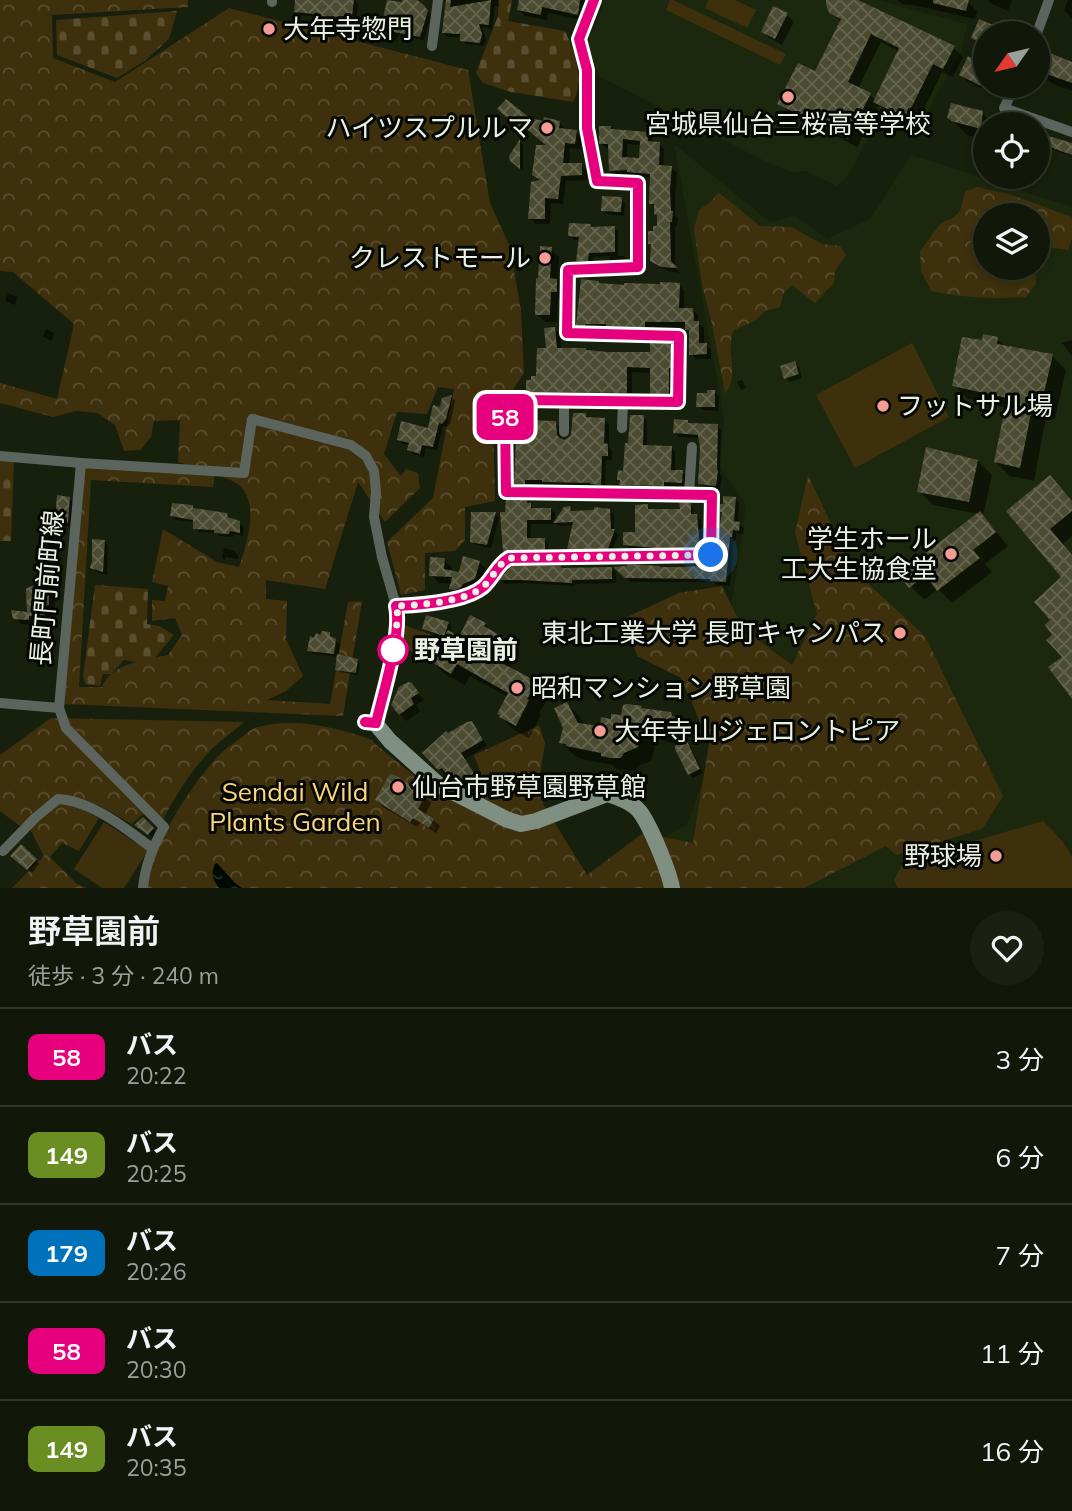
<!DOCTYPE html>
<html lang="ja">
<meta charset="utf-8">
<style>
:root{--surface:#111809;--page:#1a2112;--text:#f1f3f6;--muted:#9ca09c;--line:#30372a}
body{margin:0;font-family:Mulish,"Noto Sans JP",sans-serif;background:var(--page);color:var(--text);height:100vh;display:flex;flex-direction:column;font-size:26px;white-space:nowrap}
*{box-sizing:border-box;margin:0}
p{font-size:23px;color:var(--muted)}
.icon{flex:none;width:38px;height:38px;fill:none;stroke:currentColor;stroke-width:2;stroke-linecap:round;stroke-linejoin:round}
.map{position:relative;height:888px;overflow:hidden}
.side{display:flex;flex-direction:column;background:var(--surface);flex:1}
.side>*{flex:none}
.badge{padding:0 14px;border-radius:10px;font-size:24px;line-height:46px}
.needle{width:46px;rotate:236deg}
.controls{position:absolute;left:973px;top:21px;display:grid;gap:14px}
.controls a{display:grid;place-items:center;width:77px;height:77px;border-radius:50%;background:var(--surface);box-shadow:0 4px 10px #0003,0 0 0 2px var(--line);font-size:35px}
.you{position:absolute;width:35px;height:35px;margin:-18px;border:5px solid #fff;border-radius:50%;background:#1a73e8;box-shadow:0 0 0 10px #1a73e833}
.map>.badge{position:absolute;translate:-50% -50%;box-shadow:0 0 0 4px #fff}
.round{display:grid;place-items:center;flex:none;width:74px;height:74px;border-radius:37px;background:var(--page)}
.head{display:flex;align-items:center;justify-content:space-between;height:119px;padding:0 28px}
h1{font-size:33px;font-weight:600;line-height:52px}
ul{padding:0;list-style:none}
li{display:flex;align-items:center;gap:21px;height:98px;padding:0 28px;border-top:2px solid var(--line)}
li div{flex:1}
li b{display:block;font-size:26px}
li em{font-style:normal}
li .badge{min-width:77px;font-weight:700;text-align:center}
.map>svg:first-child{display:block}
.built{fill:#1c280d;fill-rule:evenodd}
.forest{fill:url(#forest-crowns)}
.cemetery{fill:url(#cemetery-stones)}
.pitch{fill:#3e300d}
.water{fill:url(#water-ripples)}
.shadow{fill:#0007;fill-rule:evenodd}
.building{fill:url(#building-cross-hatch);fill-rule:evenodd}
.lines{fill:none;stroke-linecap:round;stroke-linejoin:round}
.street{stroke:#5c655d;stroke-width:10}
.secondary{stroke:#7f8f82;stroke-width:16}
.line-casing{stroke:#fff;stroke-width:16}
.line{stroke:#e6007e;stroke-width:10}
.walk{stroke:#eaf1e4;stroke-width:7;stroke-dasharray:0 12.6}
.poi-dot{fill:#f59c94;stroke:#050803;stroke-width:2.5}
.stop-dot{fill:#fff;stroke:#e6007e;stroke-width:3.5}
.labels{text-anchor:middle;stroke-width:6;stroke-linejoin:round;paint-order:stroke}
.poi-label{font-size:26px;fill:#eaf1e4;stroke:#050803;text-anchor:start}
.street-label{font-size:26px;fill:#eaf1e4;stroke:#050803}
.stop-label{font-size:26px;font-weight:bold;fill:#eaf1e4;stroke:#050803;text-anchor:start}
.park-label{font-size:26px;fill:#fcd679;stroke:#050803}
</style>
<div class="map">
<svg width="1072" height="888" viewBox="0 0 1072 888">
<defs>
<pattern id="forest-crowns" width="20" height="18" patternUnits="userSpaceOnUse" patternTransform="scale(1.75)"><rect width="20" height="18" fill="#3e300d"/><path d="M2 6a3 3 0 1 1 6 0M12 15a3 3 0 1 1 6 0" fill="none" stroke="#5a4e30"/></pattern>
<pattern id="cemetery-stones" width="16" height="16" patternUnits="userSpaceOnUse" patternTransform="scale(1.75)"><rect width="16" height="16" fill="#3e300d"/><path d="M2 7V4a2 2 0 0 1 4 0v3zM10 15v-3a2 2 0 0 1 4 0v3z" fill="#5a4e30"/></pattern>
<pattern id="water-ripples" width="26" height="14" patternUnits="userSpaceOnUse" patternTransform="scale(1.75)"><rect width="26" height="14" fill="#000a05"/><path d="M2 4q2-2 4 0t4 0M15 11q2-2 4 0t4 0" fill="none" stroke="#252e29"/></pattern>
<pattern id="building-cross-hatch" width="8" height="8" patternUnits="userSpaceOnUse" patternTransform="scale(1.75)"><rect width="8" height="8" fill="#4b4b32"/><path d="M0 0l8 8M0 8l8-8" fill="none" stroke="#656550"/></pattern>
</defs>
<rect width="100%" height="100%" fill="#17200c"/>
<g class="built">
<polygon points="604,0 877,0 967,24 962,50 916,132 879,118 848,176 837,186 805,171 792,172 773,165 600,77 587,48 587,42 603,8"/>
<path d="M674,144L770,222L795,216L827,239L870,219L911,155L1072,207V888H681L661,839L687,825L709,762L746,505L720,468L724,417ZM985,215H1038V268H985Z"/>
</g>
<g class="forest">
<path d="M0,0H188V7L52,15L53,58L115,82L229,8L468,70L490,203L510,247L521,311L524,373L493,418L495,501L465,507V540L455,551L425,553V590L401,595L387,542L433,498L454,389L438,387L427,414L397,412L384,454L401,476L406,469L418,473L420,488L385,522L358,482L325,589L266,580V599L287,601L286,639L303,676L286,691L267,700L330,704L348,602L362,601L343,716L64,704L85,468L214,476L213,487L91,480L79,687H102C111,663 146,660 168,655L182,635L175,618L152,621V600L165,601L168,586L152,582L163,529L217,562L239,567C247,543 260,504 239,485C231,478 190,466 178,462L180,420L154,421L151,437L140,450L124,451L115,425L97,413L76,411L53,417L0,403V383L57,399L74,324L13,272L0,271Z"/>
<path d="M977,187L1009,194L1072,217V238L1068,250L1038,246V215H985V268H1034L1035,269L1036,283L1026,297C992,299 965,298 931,291L921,271L920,251L941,223L953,218L960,211L965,192Z"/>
<path d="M718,192L760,226L791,227L822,244L840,246L846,255L835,271L834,283L815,303L792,285L783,294L780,307L765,311L755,321L734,330C724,350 741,376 725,393L712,324L702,284L694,229L699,210L712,201Z"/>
<path d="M808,475L853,570L925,636L1003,796L982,829L896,855L886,846L804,888H145C151,848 191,784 220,754C226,748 234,743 241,738C246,734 252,728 258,727C298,717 336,728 373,740V742L435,793L460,804L481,773L474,755L539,725L545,743L539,781L543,804L587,875L643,833L693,843L709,743L681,678L637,656L625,618L679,593L722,586L743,629L792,665L817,614L795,533Z"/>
<polygon points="404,625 432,635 427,647 419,641 413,652 397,643"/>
<path d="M51,718L244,722C235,730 224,738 215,746C191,769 174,798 159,827L143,814L132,824L100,806L64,795L40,807L20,826L0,811V755Z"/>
<polygon points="58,803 73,805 99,818 79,851 62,843 50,857 77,884 87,888 12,888 44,856 29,827"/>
</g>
<g class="cemetery">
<path d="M498,0H512L508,21L565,31C575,52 585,80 573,102L511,92L483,83L476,73L498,16Z"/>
<polygon points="177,11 169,39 146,60 117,78 57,55 56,20"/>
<polygon points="0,460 14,461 11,541 0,541"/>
<polygon points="95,585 148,589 147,624 159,626 174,635 150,664 124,660 111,674 103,674 100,686 85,684 83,676"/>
</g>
<g class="pitch">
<polygon points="670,0 673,0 786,54 780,65 666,10"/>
<polygon points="708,0 735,0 756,10 747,28 705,8"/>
<polygon points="912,343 949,417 855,468 816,395"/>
<path d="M1043,821C1052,830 1069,846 1072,858C1072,867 1072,879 1072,888H898L894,881L903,862Z"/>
<polygon points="104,822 148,851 124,888 102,888 74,869"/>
</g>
<path class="water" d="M217,863L234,882L242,888H219C212,879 211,874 215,864Z"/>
<g class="shadow">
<polygon points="297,0 354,0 358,4 356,20 358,22 355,31 340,25 319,22 315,17 300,15 296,11"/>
<polygon points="447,0 499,0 499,7 495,6 492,29 482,27 486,40 484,46 466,44 462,40 462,37 448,37 443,33"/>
<polygon points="520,0 587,0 584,20 548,13 547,20 525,16 518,9"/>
<path d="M829,0H849L954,48L963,57L953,77L942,72L916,126L884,110L879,105L857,147L789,112L779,103L816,73L841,22L831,12ZM881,42L899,52L875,100L870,95L858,89Z"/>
<polygon points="898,0 956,0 968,2 977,11 975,19 918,6 902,4"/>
<polygon points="988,0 1012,0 1008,11 992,4"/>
<polygon points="1068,0 1072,0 1072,18 1064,10"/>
<polygon points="428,11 431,16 424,40 398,35 397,41 381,38 377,34"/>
<polygon points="787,15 794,22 782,45 769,38 763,31"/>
<polygon points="980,21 1000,30 1004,33 985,33 985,47 974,38"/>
<polygon points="969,59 985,67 985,86 1016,86 1005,100 967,81 961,75"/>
<polygon points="1072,64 1072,91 1053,84 1038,70"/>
<polygon points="500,109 529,120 560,123 565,129 576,132 582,138 581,149 570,148 569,165 581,165 587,171 587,180 566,181 563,204 551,203 550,224 536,224 530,218 541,182 534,175 549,147 531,132 527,134"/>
<polygon points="982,113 993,124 985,124 985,140 967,135 949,117"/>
<path d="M611,127L615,131L647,134L653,139V143H659L664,149L663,167L672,168L677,173L675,195V216L678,218L677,227H675V268L680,273L668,271L657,266L652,260L653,247L650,243L658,227L659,217L655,214L656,208L651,203L652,178L634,177L632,175H616L610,170V148H606L601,143ZM627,144L642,145L641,160L627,159Z"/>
<polygon points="1038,135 1071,145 1072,143 1072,156 1051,149 1051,151 1038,145"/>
<polygon points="520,142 523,145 523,170 512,160 511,156"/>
<polygon points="621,199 625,203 624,216 607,214 602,210"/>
<polygon points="590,226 592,229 614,228 618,232 618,256 624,256 628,260 628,263 614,264 610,260 610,256 593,257 592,265 582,264 578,260 580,240 574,240 570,236"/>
<polygon points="551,249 559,257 558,281 564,288 564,299 558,299 557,322 545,322 537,314 540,279"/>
<polygon points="600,285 626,286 679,285 684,290 684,310 693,310 698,315 698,323 704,328 704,345 706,345 711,350 711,359 696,359 691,354 690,332 687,327 650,327 650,332 613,331 611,329 589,328 589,330 583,330 577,325"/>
<polygon points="8,293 17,297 15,305 5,301"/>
<polygon points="46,329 54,333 52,341 43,337"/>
<polygon points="554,329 560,334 561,350 651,354 670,345 676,351 674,399 658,399 652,393 651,373 632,372 632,398 533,397 528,391 537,378"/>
<polygon points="997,339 1005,347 1052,356 1066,370 1055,419 1046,417 1034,481 1010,476 995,461 1007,408 968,399 954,385 983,342"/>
<polygon points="1072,340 1072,356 1062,343"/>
<polygon points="795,363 799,367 802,378 790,382 786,378"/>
<polygon points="742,380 746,388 741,390 737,382"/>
<polygon points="714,392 719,396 718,411 702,410 698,406"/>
<polygon points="451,397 455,401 450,424 447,427 443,426 437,450 426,448 424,457 413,454 409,450 410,445 403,444 399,440 429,430 441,409"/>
<polygon points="585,415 590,419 604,419 609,424 609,447 612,450 612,460 606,460 605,489 529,484 529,489 521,489 516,484 524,418 528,422 555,423 561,428 561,441 563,442 573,436"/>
<polygon points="643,417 647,421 647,447 671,447 675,452 675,472 682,472 686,476 685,486 668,486 668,490 625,488 621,484 619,479 625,472 630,445"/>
<polygon points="687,422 690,425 717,426 721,430 720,475 722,476 720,489 704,487 699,483 701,438 679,437 675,432"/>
<polygon points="978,461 992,475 983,516 1008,546 985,564 992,572 952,603 938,589 924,600 911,586 978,514 933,505 919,491"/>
<polygon points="1050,477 1072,501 1072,536 1063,544 1072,555 1072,696 1065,657 1055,635 1052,620 1064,578 1009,511"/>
<polygon points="69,498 73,503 71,527 61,525 57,521"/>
<polygon points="735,498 739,503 738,524 744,528 743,534 736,533 736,540 734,540 730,586 716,585 714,582 631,582 617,568 661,569 717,566 721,555 723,513 721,511"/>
<polygon points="526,502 535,509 550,509 555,513 555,523 565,508 570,508 574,512 609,511 614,515 614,530 618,535 612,552 573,553 569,549 574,525 559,526 556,524 531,524 530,539 544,539 548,544 548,553 509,555 505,551 507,513"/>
<polygon points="690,504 694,509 694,516 701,520 703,551 662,551 629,548 625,544 637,534 647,506 652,511 681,511"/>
<polygon points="192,507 195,510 226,514 244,527 243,536 234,534 233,537 220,536 217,533 199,532 195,528 195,522 176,520 172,516"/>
<polygon points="495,514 499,518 491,548 476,545 472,541"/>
<polygon points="104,541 108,546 107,575 96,572 92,567"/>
<polygon points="224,548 234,551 238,555 238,559 225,557 225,560 222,558"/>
<polygon points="444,560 452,568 452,572 460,574 479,562 487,570 483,587 459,596 451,588 452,584 439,583 431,575"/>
<polygon points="512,568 563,570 611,568 616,573 616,583 575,584 575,586 525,583 505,584 502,580"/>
<polygon points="45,589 55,599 54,611 51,612 51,623 34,621 34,625 21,624 15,618 29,613"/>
<polygon points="448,623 452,627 450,633 460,639 485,624 493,633 505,640 518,653 509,669 533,681 548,698 539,713 541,715 529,738 514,730 501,717 508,697 470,676 465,685 445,674 432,661 445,638 428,632 424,628"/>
<polygon points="329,634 340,645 338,656 357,661 360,664 358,675 340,672 337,669 339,657 313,654 309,650 315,640"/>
<polygon points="411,685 424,700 416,705 420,711 407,721 400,714"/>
<polygon points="567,704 580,717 584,726 601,728 612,721 623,717 641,708 643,710 670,714 687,732 686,737 680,736 677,746 677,744 657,739 651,761 638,766 635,771 616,769 613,765 582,759 575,756 561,742"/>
<polygon points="472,723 477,729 487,746 465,759 478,779 473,784 468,785 456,783 447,773 445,775 425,753"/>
<polygon points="687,743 691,747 703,773 693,778 689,774"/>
<polygon points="394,777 425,797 431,803 425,815 433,820 440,826 436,833 420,823 417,827 383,807 377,800"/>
<polygon points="143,819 157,834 153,838 141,829"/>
<polygon points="21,846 39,864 32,873 16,859"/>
</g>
<g class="building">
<polygon points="295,0 354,0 352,16 355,17 351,28 335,22 313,19 314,14 294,12"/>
<polygon points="387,0 402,2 402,0 417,0 424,5 428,11 420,37 394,32 393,38 375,35 378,27 381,27"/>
<polygon points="446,0 451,0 450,7 491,0 489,25 479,24 482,34 480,43 460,41 460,34 442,33"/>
<polygon points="519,0 580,0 578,15 542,7 541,15 517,10"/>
<polygon points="826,0 858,0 955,46 943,69 933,64 906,118 873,102 899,48 871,34 848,82 871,93 848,139 777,104 798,63 815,71 841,19 829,13 826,5"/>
<polygon points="933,0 969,0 966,11 933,3"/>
<polygon points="773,6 788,13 775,39 761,32"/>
<polygon points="979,19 1012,33 985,33 985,45 971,38"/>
<polygon points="1045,51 1072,62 1072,83 1038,71"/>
<polygon points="968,56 985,65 985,88 959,75"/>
<polygon points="506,99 530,118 543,121 544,117 560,121 559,128 577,130 575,144 565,143 563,163 582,163 582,175 561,176 558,199 545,198 545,219 528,219 531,182 540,180 532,175 536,145 546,145 524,127 520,129 497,109"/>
<polygon points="951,103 983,111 981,129 951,121 951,120 947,118"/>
<path d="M599,126H611V129L648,132V141L660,142L659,165L672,166L670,189L671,211H673L672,222H670L671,261L678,268L661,267L650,261L651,244H648V231H653V226H657V215L654,214V204H649L650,174L627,172V170L609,171L608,144H599ZM623,139L640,141L639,158L622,157Z"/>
<polygon points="1038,133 1072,143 1072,155 1047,146 1046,148 1038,144"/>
<polygon points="520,139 520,169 510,161 509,156"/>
<polygon points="602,196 622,197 621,212 601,211"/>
<polygon points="569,223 591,224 590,227 615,226 615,252 589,253 588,261 576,261 579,237 568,236"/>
<polygon points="540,246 552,247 550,278 557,279 557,292 551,292 550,315 535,315 536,278 538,278"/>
<polygon points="581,279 599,281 599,283 624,285 624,283 660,284 660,282 680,283 679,308 693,308 694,321 699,321 699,343 707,343 707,354 689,355 689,330 685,330 685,322 645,322 645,327 606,326 606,324 585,324 585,326 576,325"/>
<polygon points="555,327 557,348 586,348 586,350 608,352 650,352 650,343 671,344 671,368 669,368 669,394 650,394 650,368 627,367 627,393 526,392 526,380 531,380 531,376 536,376 537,348 546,348 544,328"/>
<polygon points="983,334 998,337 997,344 1053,354 1041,406 1033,404 1020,468 994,462 1007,398 952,386 962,337 982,340"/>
<polygon points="795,361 799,374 784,379 780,366"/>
<polygon points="707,390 715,390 715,407 696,407 697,393 707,393"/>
<polygon points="452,395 446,419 442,424 439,423 433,447 422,445 420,454 407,450 409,443 397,440 401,421 428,428 433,405 440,407 442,398"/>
<polygon points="573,413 586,413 586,417 605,418 604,443 608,444 608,456 602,456 601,485 590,484 590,483 542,482 542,480 525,480 525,484 514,484 517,417 525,416 525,420 556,421 557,435 560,438 565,440 571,435"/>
<polygon points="630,415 644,415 643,445 672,446 671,470 683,470 682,483 664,482 664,486 619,485 620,480 617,480 618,470 623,471 625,443 628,443"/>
<polygon points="674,419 688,420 688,423 718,424 717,470 718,470 716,486 698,484 700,448 698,435 673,433"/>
<polygon points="926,447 978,460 969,502 917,492"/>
<polygon points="1050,475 1072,501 1072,511 1050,529 1072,555 1072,699 1048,667 1062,657 1046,640 1052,635 1045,625 1050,620 1034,602 1061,577 1006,511"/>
<polygon points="57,495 70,497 68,523 55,521"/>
<polygon points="723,496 736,497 734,521 740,522 739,531 733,530 732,537 730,537 726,582 710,581 710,579 625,578 613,567 627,566 627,564 660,566 660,567 686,567 716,564 719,555 719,531 722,512 720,512 720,504 723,504"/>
<polygon points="506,500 527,500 527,503 531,503 531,508 551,508 551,520 527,520 527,538 545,538 545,550 509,550 503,552 500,512 505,512"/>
<polygon points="679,502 691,503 691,514 697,514 700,547 656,548 623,545 623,532 635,532 635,505 648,504 648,509 680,509"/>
<polygon points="172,503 193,505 193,508 227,513 228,517 240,521 240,533 230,531 229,534 214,533 214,530 193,529 193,520 170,516"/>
<polygon points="570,506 571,511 594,510 594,507 610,509 611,529 615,529 608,549 567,549 573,522 553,523 564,507"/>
<polygon points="980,511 996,532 973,550 980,558 937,591 925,575 909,588 901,578 916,564 914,562"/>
<polygon points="471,512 496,512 487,545 470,542"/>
<polygon points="92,539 105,540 103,572 90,568 92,561"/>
<polygon points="463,556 480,561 475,579 463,584 460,588 455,590 449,589 452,577 429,576 430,557 445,558 444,569 459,572"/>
<polygon points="512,566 561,566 561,568 612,567 612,579 572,580 572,583 520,580 499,580"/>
<polygon points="31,586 46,587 49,591 49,605 45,606 45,617 29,616 29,620 13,619 11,610 27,612 26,589"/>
<polygon points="426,615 449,622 444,636 422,629"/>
<polygon points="470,615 486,623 484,626 506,639 494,659 534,680 536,684 527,699 529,700 516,726 499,717 500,715 497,714 508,693 457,664 451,674 430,661 448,630 459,637"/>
<polygon points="322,631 330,632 330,636 336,639 334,654 307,651 310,636 314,638 316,633 320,635"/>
<polygon points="337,654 358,659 356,673 335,670"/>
<polygon points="408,682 412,683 419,693 411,698 414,704 399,715 391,705 399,687"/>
<polygon points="567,702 578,723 600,726 601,717 611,719 611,714 621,715 623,705 628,704 642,706 641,708 671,712 672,716 675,717 673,725 667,723 664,732 644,727 638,747 624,753 621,758 610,758 601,756 601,753 566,746 566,744 559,743 563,728 554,708"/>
<polygon points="472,721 483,740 461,753 474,773 468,779 462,781 449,778 442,768 438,770 422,753 446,731 448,733 467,722"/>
<polygon points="687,741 700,769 688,775 675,749 675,746"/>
<polygon points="390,774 395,775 426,795 418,809 434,819 429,828 413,818 410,822 375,800"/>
<polygon points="143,817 154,828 148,835 134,825"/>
<polygon points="21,844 37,859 27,870 10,856"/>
</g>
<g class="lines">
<g class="street">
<polyline points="272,2 272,0"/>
<polyline points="1037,33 1049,0"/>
<polyline points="432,46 438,0"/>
<polyline points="1015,86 1004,108 1072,132"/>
<polyline points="622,428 623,401"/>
<polyline points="564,432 564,401"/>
<polyline points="0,456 81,463"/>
<polyline points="689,494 692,447"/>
<path d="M396,606C420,605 465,602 483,587C494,579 497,565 509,558L711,555L712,495L506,492L505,416L513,405L521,400L678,402L679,336L567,333L568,270L638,267L637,183L597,181L587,128V70L579,39L594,0"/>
<polyline points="0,703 59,708"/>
<path d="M3,851L35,818L58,799C92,801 127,829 153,849"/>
<path d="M143,888C145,865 153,846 164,827L66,728L59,708L81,463L244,473L252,419L351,445L366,456L374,471L376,492L374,517L382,557L399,616L392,658L375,723L365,722"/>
</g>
<path class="secondary" d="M375,723L390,741L439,785L508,820L521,824L536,821L607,794C618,797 633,803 640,812C650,825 669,871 672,888"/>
</g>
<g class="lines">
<g class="line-casing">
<path id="line" d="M365,722L376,723C383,693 402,634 396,606C420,605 465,602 483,587C493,578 497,565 509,558L711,555L712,495L506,492L505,416L513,405L521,400L678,402L679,336L567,333L568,270L638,267V183L597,181L587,128V70L579,39L594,0"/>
</g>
<use href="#line" class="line"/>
<path class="walk" d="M393,650L398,616L396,606C420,605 465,602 483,587C493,578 497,565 509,558L711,555"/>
</g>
<g class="poi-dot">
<circle cx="269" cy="29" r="7"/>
<circle cx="788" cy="97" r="7"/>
<circle cx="547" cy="128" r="7"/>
<circle cx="545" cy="258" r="7"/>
<circle cx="883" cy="406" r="7"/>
<circle cx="951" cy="554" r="7"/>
<circle cx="900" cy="633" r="7"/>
<circle cx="517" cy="688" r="7"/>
<circle cx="600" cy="731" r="7"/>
<circle cx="398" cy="787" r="7"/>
<circle cx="996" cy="856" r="7"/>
</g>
<circle class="stop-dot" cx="393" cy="650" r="14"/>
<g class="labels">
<g class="poi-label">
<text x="283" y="38">大年寺惣門</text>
<text x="788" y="133" text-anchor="middle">宮城県仙台三桜高等学校</text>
<text x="533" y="137" text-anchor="end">ハイツスプルルマ</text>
<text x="531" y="267" text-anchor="end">クレストモール</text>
<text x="897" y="415">フットサル場</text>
<text x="937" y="548" text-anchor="end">学生ホール<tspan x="937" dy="30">工大生協食堂</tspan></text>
<text x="886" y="642" text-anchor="end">東北工業大学 長町キャンパス</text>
<text x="531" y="697">昭和マンション野草園</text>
<text x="614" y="740">大年寺山ジェロントピア</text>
<text x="412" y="796">仙台市野草園野草館</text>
<text x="982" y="865" text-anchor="end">野球場</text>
</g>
<g class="street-label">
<text transform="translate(47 588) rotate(-85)" y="9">長町門前町線</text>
</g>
<g class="stop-label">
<text x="414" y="659">野草園前</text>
</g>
<g class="park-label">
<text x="295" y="801">Sendai Wild<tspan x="295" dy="30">Plants Garden</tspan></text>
</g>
</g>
</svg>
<div class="controls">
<a><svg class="needle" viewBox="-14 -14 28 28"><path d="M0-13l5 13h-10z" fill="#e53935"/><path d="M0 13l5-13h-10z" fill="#9ca09c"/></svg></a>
<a><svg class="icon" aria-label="locate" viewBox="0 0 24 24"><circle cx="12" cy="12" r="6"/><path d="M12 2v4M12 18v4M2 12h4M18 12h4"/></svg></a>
<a><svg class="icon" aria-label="layers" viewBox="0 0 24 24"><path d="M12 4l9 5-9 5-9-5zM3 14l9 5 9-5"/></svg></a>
</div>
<div class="you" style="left:711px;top:555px"></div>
<b class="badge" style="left:505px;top:417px;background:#e6007e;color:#fff">58</b>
</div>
<section class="side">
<div class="head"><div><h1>野草園前</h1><p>徒歩 · 3 分 · 240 m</p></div><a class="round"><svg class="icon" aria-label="heart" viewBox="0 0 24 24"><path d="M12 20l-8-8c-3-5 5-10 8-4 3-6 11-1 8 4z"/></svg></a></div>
<ul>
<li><span class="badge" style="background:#e6007e;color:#fff">58</span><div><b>バス</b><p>20:22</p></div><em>3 分</em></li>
<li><span class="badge" style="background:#6b8e23;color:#fff">149</span><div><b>バス</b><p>20:25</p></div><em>6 分</em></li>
<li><span class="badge" style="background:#0072bc;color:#fff">179</span><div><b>バス</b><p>20:26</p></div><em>7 分</em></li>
<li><span class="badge" style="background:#e6007e;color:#fff">58</span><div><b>バス</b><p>20:30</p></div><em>11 分</em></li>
<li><span class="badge" style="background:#6b8e23;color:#fff">149</span><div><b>バス</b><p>20:35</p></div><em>16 分</em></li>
</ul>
</section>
